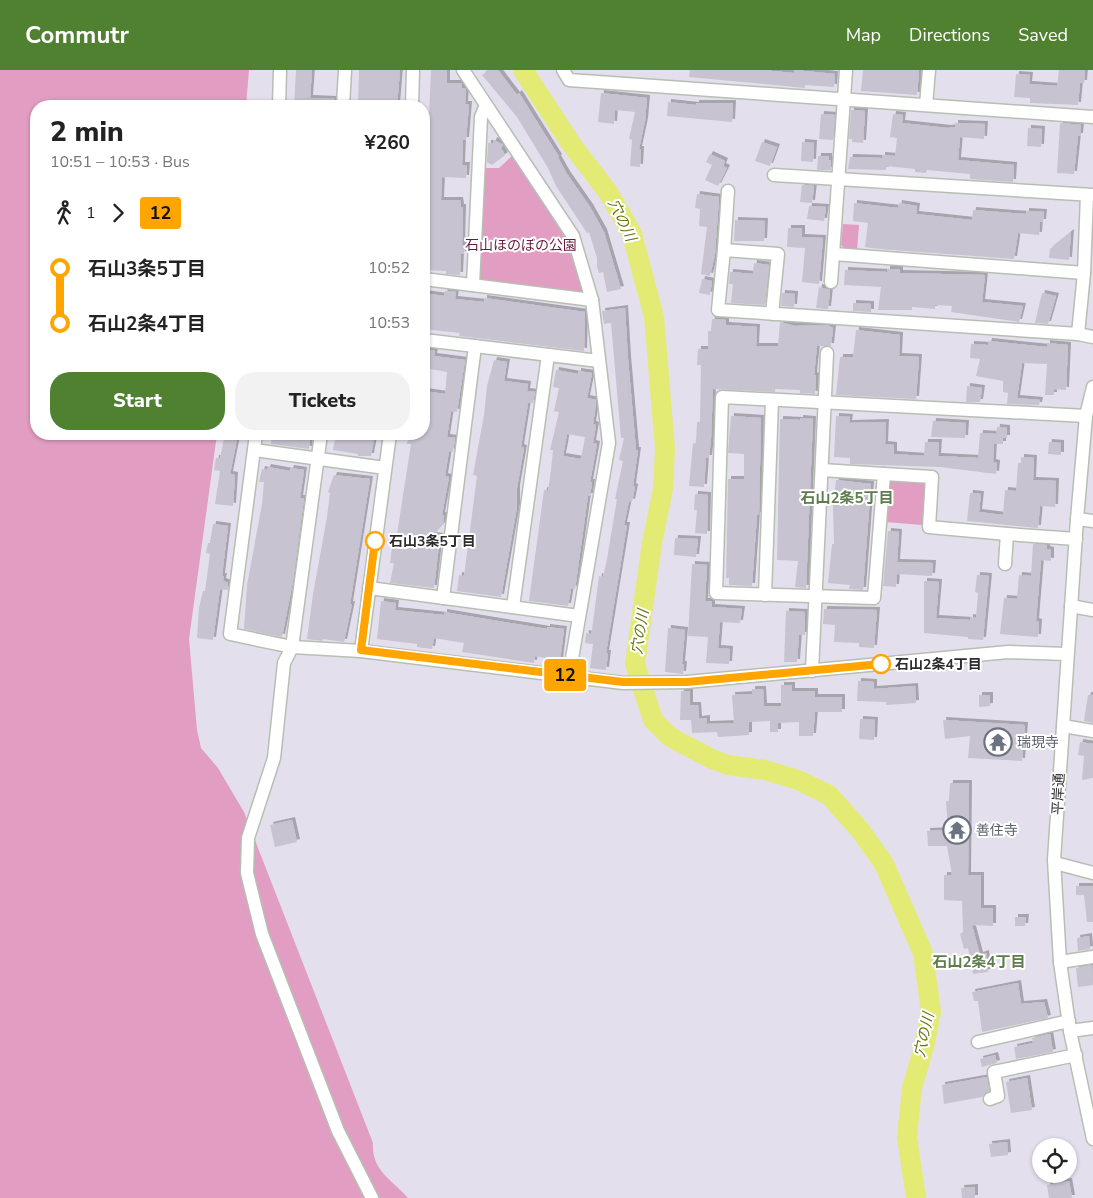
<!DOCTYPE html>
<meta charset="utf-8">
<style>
:root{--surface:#fff;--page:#f2f2f2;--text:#222;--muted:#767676;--accent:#4f8131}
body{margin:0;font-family:"Nunito Sans","Noto Sans JP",sans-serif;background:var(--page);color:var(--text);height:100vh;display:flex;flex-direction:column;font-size:19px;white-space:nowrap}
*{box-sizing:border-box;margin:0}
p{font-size:16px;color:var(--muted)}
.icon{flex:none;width:28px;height:28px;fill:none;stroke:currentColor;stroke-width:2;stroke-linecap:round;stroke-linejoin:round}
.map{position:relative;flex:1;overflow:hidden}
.panel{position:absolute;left:30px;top:30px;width:400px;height:340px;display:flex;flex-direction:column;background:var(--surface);border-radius:20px;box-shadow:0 1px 4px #0004}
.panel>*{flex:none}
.badge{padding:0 10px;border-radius:4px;font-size:18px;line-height:32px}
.tools{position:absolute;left:1032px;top:1068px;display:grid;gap:10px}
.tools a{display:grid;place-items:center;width:45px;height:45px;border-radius:50%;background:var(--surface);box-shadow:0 1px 4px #0004;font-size:25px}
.map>.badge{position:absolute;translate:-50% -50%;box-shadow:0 0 0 2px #fff}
.legs{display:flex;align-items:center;gap:8px;height:55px;padding:0 20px;font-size:16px}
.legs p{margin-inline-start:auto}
.overview{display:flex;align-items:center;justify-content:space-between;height:85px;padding:0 20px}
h1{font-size:28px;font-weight:800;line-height:38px}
.action{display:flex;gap:10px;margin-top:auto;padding:10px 20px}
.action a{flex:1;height:58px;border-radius:20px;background:var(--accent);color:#fff;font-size:20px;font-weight:800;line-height:58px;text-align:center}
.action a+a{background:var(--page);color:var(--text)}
ul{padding:0 20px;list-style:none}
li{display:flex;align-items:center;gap:18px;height:55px;font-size:19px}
li i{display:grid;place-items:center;width:8px;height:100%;margin:0 6px;background:currentColor}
li i::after{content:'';width:12px;height:12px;margin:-6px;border:4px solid;border-radius:50%;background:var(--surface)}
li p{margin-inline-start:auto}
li:first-child i{background:linear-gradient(#0000 50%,currentColor 0)}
li:last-child i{background:linear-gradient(currentColor 50%,#0000 0)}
header{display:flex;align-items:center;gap:30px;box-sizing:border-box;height:70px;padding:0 25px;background:var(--accent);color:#fff}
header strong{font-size:24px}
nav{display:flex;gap:28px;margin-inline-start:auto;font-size:18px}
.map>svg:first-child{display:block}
.green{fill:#e29dc2}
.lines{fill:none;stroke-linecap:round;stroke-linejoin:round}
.river{stroke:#e3eb75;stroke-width:20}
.building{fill:#c8c3d0;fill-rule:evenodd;filter:url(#shadow)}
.minor-casing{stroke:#b7bfb2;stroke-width:15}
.minor{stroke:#fff;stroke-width:12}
.line-1-casing{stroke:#fff;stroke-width:11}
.line-1{stroke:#ffa500;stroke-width:8}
.stop-1-dot{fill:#fff;stroke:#ffa500;stroke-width:2.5}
.labels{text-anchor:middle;stroke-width:4;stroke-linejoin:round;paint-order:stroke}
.park-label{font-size:14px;fill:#681d3b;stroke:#fff}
.stop-label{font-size:14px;font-weight:bold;fill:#2c2c2c;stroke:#fff;text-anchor:start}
.worship-label{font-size:14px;fill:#5b616d;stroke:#fff;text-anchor:start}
.street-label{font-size:14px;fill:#2c2c2c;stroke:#fff}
.water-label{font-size:15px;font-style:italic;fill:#697811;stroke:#fff}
.neighbourhood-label{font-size:15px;font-weight:bold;fill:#5e7c4d;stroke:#fff}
</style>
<header>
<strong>Commutr</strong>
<nav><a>Map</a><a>Directions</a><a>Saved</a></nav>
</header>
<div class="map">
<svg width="1093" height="1128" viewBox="0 0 1093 1128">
<defs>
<filter id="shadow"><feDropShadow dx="3" dy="-3" stdDeviation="0" flood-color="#0004"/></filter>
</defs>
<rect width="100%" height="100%" fill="#e4dfed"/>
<g class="green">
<path d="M0,0H249L246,36H36V364H217L189,569L197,660L201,678L218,698L244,742L373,1073C371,1100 392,1110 408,1128H0Z"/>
<polygon points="513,85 566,169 583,223 481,211 479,207 483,98 499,98"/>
<polygon points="843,154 859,155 857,180 845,179 841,175"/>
<polygon points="888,410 925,413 922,455 885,452"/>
</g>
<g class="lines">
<polyline class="river" points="523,0 572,75 608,122 632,164 654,247 665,378 663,419 652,473 635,594 653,650 670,667 712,689 728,695 765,700 798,710 829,725 860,760 884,794 923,883 931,942 924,977 912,1018 907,1067 916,1128"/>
</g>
<g class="building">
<polygon points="296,0 312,0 310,28 335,29 335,36 294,36"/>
<polygon points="359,0 400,0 397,36 358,36"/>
<polygon points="431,0 447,0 447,13 462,13 462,18 466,19 465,34 469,34 466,70 463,70 462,95 467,95 466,108 442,107 441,130 460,130 461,137 463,137 462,175 465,175 464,184 461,184 460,205 446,204 446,201 424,200 424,142 426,120 424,60 424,45 429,46"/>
<polygon points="489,0 498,0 517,25 519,23 559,87 558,88 567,104 590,137 604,162 621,219 607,222 603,202 599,203 597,197 597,188 589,162 587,163 556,116 548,98 517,47 482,5"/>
<polygon points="690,0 761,0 794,3 794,0 835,4 834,17 805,15 805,18 689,7"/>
<polygon points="863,0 919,0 917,25 861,21"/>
<polygon points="1059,0 1085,0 1084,13 1080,13 1078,35 1030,33 1030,28 1014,27 1016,4 1030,5 1029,14 1057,16"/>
<polygon points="601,23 647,28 645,51 639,79 641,79 640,97 630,96 632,70 629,69 635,42 615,40 614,54 598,52"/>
<polygon points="668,32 696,35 696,33 733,33 732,52 667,46"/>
<polygon points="851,40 865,41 863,73 852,72 852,69 849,69"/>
<polygon points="821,44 835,45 833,70 819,69"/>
<polygon points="893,44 903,45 902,53 948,58 955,57 955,53 985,54 984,69 960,67 958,90 1014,95 1013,112 970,109 970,104 927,100 926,103 915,102 915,99 886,96 886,100 848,99 850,87 882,88 882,85 895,86 897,68 890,67"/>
<polygon points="1060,53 1081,55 1080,66 1078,66 1074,104 1057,103"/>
<polygon points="1028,58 1042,59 1041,77 1027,76"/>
<polygon points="494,70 503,75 501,78 505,85 492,95 487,92 488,73 493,73"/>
<polygon points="762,72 777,77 770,96 755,91"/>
<polygon points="802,72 814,73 813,92 801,91"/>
<polygon points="710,84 725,91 723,96 727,98 718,116 705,110 712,95 706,92"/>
<polygon points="818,86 829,86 829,90 831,90 831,100 817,100"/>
<polygon points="802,115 814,116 812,133 800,132"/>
<polygon points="697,124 719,127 715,184 710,206 701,204 707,157 699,156 700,139 695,138"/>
<polygon points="854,133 898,138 899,133 917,136 916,144 972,150 973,140 1026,144 1026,141 1044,142 1043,152 1040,152 1039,165 1018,163 1014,189 879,179 865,177 868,153 853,151"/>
<polygon points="809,136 826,137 824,151 807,149"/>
<polygon points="735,150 765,151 764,171 734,171"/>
<polygon points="788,158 802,158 802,167 823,168 819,214 802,212 805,178 787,177"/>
<polygon points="1071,162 1069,190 1049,188 1050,179"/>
<polygon points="754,193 769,195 765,235 731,233 733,214 729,214 730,202 753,204"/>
<polygon points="887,199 900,199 900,203 985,205 982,232 1023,236 1019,252 951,242 952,236 935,235 935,239 912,237 912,240 878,240 881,217 844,215 845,200 887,202"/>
<polygon points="702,209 712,211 710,225 699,223"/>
<polygon points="819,217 830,220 828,239 816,238"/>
<polygon points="445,221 456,222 455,229 484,232 484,228 585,242 584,281 459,266 460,263 424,259 424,223 444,226"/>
<polygon points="782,223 795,224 794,237 781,236"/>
<polygon points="1042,223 1056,226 1048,254 1035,253"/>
<polygon points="853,233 871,234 871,242 853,241"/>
<polygon points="625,238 628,289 636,380 638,380 633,416 635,417 632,432 629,431 624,455 627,455 606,583 608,583 606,600 590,598 593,574 585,573 586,563 591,564 592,560 599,506 603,507 607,489 617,429 615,429 623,391 619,390 624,368 621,368 611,253 604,254 602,241"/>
<polygon points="712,249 726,250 726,255 757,257 756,276 778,276 780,252 795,256 827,255 833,258 831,276 817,276 814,305 816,306 815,324 800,323 800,320 775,319 775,322 713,319 711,368 709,388 706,388 704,417 689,416 693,373 696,374 697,352 700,352 701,295 697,295 698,279 708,279 708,261 711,261"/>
<polygon points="856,260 900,265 899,286 919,287 916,329 836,325 840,287 853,287"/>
<polygon points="989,271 1047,277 1047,273 1068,275 1066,320 1054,319 1054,325 1045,325 1047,294 1022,293 1017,328 1040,330 1039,335 1007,334 1008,323 1003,322 1003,311 976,306 980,289 970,288 971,274 988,275"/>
<polygon points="424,279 435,281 434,286 465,290 457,342 451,341 447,367 455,368 453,382 449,381 445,406 449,407 442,445 444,445 443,454 433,465 440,466 434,518 390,513 394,493 390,493 392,477 395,477 411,374 407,374 409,364 424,364 424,321 445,324 447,302 424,298"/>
<polygon points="494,290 507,292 504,311 528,314 527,321 535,322 533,333 528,333 521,377 524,378 517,418 517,437 501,527 457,521 459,505 464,506 477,406 473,405 484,345 487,316"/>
<path d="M556,300L578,304V301L592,303L587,328L596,330V334L593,354L596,355L593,373L597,374L590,412H592L590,426H588L575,519H571L568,536L529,531L544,420L548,421L551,400L553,380H550L559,342L554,341L559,318L553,317ZM567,364L585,367L581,389L563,386Z"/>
<polygon points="967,316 982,318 980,332 966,332"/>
<polygon points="731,346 761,348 759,445 757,445 752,516 729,515 729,508 726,508 728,409 744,409 744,384 728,383"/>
<polygon points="836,346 850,347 849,353 886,352 885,374 894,375 894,384 924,386 925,372 939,372 938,386 978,388 980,363 996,364 997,357 1007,358 1007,368 1003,368 1003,374 994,374 993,392 997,393 996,404 940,397 850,394 850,388 834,387"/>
<polygon points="800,348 813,349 806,518 795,517 798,491 777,490 780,349 800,350"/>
<polygon points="933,351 966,353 965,368 931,367"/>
<polygon points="225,364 238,364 230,404 235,405 233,436 215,434 220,401 214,400 216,388 220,388"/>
<polygon points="272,364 310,366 309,379 271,374"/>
<polygon points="336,364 374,369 371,386 358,386 358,384 333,380"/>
<polygon points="1049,372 1061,373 1061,385 1048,384"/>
<polygon points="1021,387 1034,388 1033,410 1056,411 1055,437 1040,436 1038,458 967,451 970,423 981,424 979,442 1003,445 1005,420 1016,421 1018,393 1021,393"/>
<polygon points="268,397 290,401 291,398 304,400 300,428 304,428 293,511 282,567 244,559 247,515 262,434 264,412 259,412 262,399 267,400"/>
<polygon points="334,405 370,409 350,534 352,534 344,572 323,569 322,571 307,569 313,524 327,447 330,423 328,422"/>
<polygon points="836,410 871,414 863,520 849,519 850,515 828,513 832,474 834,474 833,437"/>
<polygon points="695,424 708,425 707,464 695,463 697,440 694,440"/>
<polygon points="213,454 228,456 222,506 224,506 223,511 228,513 228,520 220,519 213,570 197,568 199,538 203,521 205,521 210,484 206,483 208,473 210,473"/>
<polygon points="888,461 899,462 897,492 933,493 932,506 897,504 896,517 883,516"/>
<polygon points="675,468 698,469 696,487 674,485"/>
<polygon points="1033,474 1047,475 1047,479 1051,480 1051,491 1041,490 1036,551 1039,552 1038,567 1000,564 1004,528 1017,529 1019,505 1031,506"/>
<polygon points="692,494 707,495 705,531 712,531 712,537 742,539 740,553 720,552 718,578 730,579 729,594 706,593 708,567 688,566"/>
<polygon points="977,505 989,506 983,570 968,569 968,567 924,563 924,511 939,512 936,548 970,550 970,547 976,548 978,523 975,522"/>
<polygon points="381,531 396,533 395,540 444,545 444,542 547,559 547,557 564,559 560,591 535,586 534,593 462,582 464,573 434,568 432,579 417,577 417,574 377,569"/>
<polygon points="824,539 877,540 874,578 859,577 859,573 834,572 835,555 823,554"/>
<polygon points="786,541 805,542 805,565 799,565 797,592 784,592"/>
<polygon points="668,558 685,560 682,594 684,594 683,604 665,602"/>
<polygon points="858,611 874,612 874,619 915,616 916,633 886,635 886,632 857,631"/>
<polygon points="781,615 792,615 792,621 815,621 815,627 842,627 842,642 815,642 813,666 799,666 799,652 778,653 778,662 770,662 770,651 749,652 749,665 718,667 717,662 692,663 691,650 680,650 681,621 690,621 690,635 698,635 699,649 707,648 707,654 734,653 732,625 752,624 752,619 763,619 764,636 781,636"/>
<polygon points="979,625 990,625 990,636 979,637"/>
<polygon points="1088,625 1093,625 1093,653 1084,651"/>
<polygon points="860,649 875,650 874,670 859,669"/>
<polygon points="943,650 1025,655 1022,691 968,688 970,666 945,669"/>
<polygon points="1080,672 1093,674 1093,708 1082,710 1084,686 1078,685"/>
<polygon points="950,713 969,713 968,805 981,805 981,838 993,838 993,856 972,855 980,885 986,883 988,902 973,904 968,878 964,879 960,864 963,862 962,831 944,830 944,805 952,805 947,776 928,776 927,761 948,760 946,731 949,731"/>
<polygon points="292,750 297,772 275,777 270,755"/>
<polygon points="1076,816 1093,816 1093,852 1087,852 1084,825 1076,825"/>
<polygon points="1015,847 1026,847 1025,856 1015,856"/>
<polygon points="1089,866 1090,879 1078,881 1077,868"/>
<polygon points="1092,895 1093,915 1078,917 1076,898"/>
<polygon points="1018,913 1021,934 1044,932 1048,948 982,962 978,931 974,931 972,922"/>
<polygon points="1050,964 1053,982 1016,989 1014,977 1033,973 1032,968"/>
<polygon points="995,985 997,993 982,997 980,989"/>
<polygon points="987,1007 989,1021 982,1027 944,1034 942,1015"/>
<polygon points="1027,1008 1032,1040 1011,1043 1006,1012"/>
<polygon points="1007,1072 1008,1085 991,1087 989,1074"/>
<polygon points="1069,1111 1072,1128 1049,1128 1047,1115"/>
<polygon points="975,1117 975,1128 962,1128 961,1118"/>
</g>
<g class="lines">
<g class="minor-casing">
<g id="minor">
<polyline points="463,0 573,166 592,230 609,373 569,606"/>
<polyline points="563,0 569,10 1093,47"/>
<polyline points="926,35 929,0"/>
<polyline points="279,36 280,0"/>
<polyline points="343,36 345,0"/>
<polyline points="412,36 413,0"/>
<polyline points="774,105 1093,125"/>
<polyline points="1087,125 1084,203 1078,264 1093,267"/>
<polyline points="724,180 728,121"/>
<polyline points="834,184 1084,203"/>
<polyline points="424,209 592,230"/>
<polyline points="831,212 846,0"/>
<polyline points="473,215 481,47 486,35"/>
<polyline points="772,244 778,184 724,180 718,240 1078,264"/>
<polyline points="424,270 599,291"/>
<polyline points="1093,317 1086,346 1077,449 1054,790 1060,892 1070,961 1093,1069"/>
<polyline points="256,364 230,564 292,577 361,581 623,613 687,612 1008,582 1067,584"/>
<polyline points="321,364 292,577 284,593 274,688 248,768 247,803 262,864 338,1061 372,1128"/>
<polyline points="254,380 385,398"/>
<polyline points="822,400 884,404 874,528 716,523 722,327 1086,346"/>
<polyline points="884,404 932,407 929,457 1007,464"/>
<polyline points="1077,449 1093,451"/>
<polyline points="1005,494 1007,464 1076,469"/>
<polyline points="369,518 579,546"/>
<polyline points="765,525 772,330"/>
<polyline points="443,528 475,276"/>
<polyline points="1071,536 1093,540"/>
<polyline points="513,537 548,285"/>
<polyline points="361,581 390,364"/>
<polyline points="812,601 827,283"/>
<polyline points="1063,656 1093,661"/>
<polyline points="1055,793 1093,803"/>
<polyline points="1060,892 1093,887"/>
<polyline points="1070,961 1093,958"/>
<polyline points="978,972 1069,951"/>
<polyline points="990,1029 998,1026 994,1002 1076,985"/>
</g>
</g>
<use href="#minor" class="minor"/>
</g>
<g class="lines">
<g class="line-1-casing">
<polyline id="line-1" points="375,471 361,580 623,612 687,612 881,594"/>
</g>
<use href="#line-1" class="line-1"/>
</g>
<defs>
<g id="temple-ring" transform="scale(1.4375)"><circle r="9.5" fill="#fff" stroke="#6b7280" stroke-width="1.5"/><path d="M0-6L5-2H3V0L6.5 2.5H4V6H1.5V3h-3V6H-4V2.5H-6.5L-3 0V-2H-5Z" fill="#6b7280"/></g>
</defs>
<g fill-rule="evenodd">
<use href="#temple-ring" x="998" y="672"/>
<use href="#temple-ring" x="957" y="760"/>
</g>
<g class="stop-1-dot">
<circle cx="375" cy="471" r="9"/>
<circle cx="881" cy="594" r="9"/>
</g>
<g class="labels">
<g class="park-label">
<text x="521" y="180">石山ほのぼの公園</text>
</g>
<g class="stop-label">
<text x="389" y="476">石山3条5丁目</text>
<text x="895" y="599">石山2条4丁目</text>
</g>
<g class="worship-label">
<text x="1017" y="677">瑞現寺</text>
<text x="976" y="765">善住寺</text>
</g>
<g class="street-label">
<text transform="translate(1058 724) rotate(-87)" y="5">平岸通</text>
</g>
<g class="water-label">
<text transform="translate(622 150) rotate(64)" y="5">穴の川</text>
<text transform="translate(640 562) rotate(-81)" y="5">穴の川</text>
<text transform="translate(924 965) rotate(-78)" y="5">穴の川</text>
</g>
<g class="neighbourhood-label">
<text x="847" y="433">石山2条5丁目</text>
<text x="979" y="897">石山2条4丁目</text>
</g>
</g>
</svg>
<div class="tools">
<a><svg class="icon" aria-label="locate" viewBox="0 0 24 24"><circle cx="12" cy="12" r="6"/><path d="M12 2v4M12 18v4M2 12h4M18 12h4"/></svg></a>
</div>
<b class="badge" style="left:565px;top:605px;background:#ffa500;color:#111">12</b>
<section class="panel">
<div class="overview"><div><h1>2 min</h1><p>10:51 – 10:53 · Bus</p></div><b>¥260</b></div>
<div class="legs"><svg class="icon" aria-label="walk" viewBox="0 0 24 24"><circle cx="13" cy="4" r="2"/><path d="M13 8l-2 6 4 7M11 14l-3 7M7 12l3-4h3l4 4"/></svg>1<svg class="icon" aria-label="forward" viewBox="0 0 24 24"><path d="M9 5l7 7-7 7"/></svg><b class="badge" style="background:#ffa500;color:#111">12</b></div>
<ul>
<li><i style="color:#ffa500"></i><b>石山3条5丁目</b><p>10:52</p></li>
<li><i style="color:#ffa500"></i><b>石山2条4丁目</b><p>10:53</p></li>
</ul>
<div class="action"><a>Start</a><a>Tickets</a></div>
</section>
</div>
